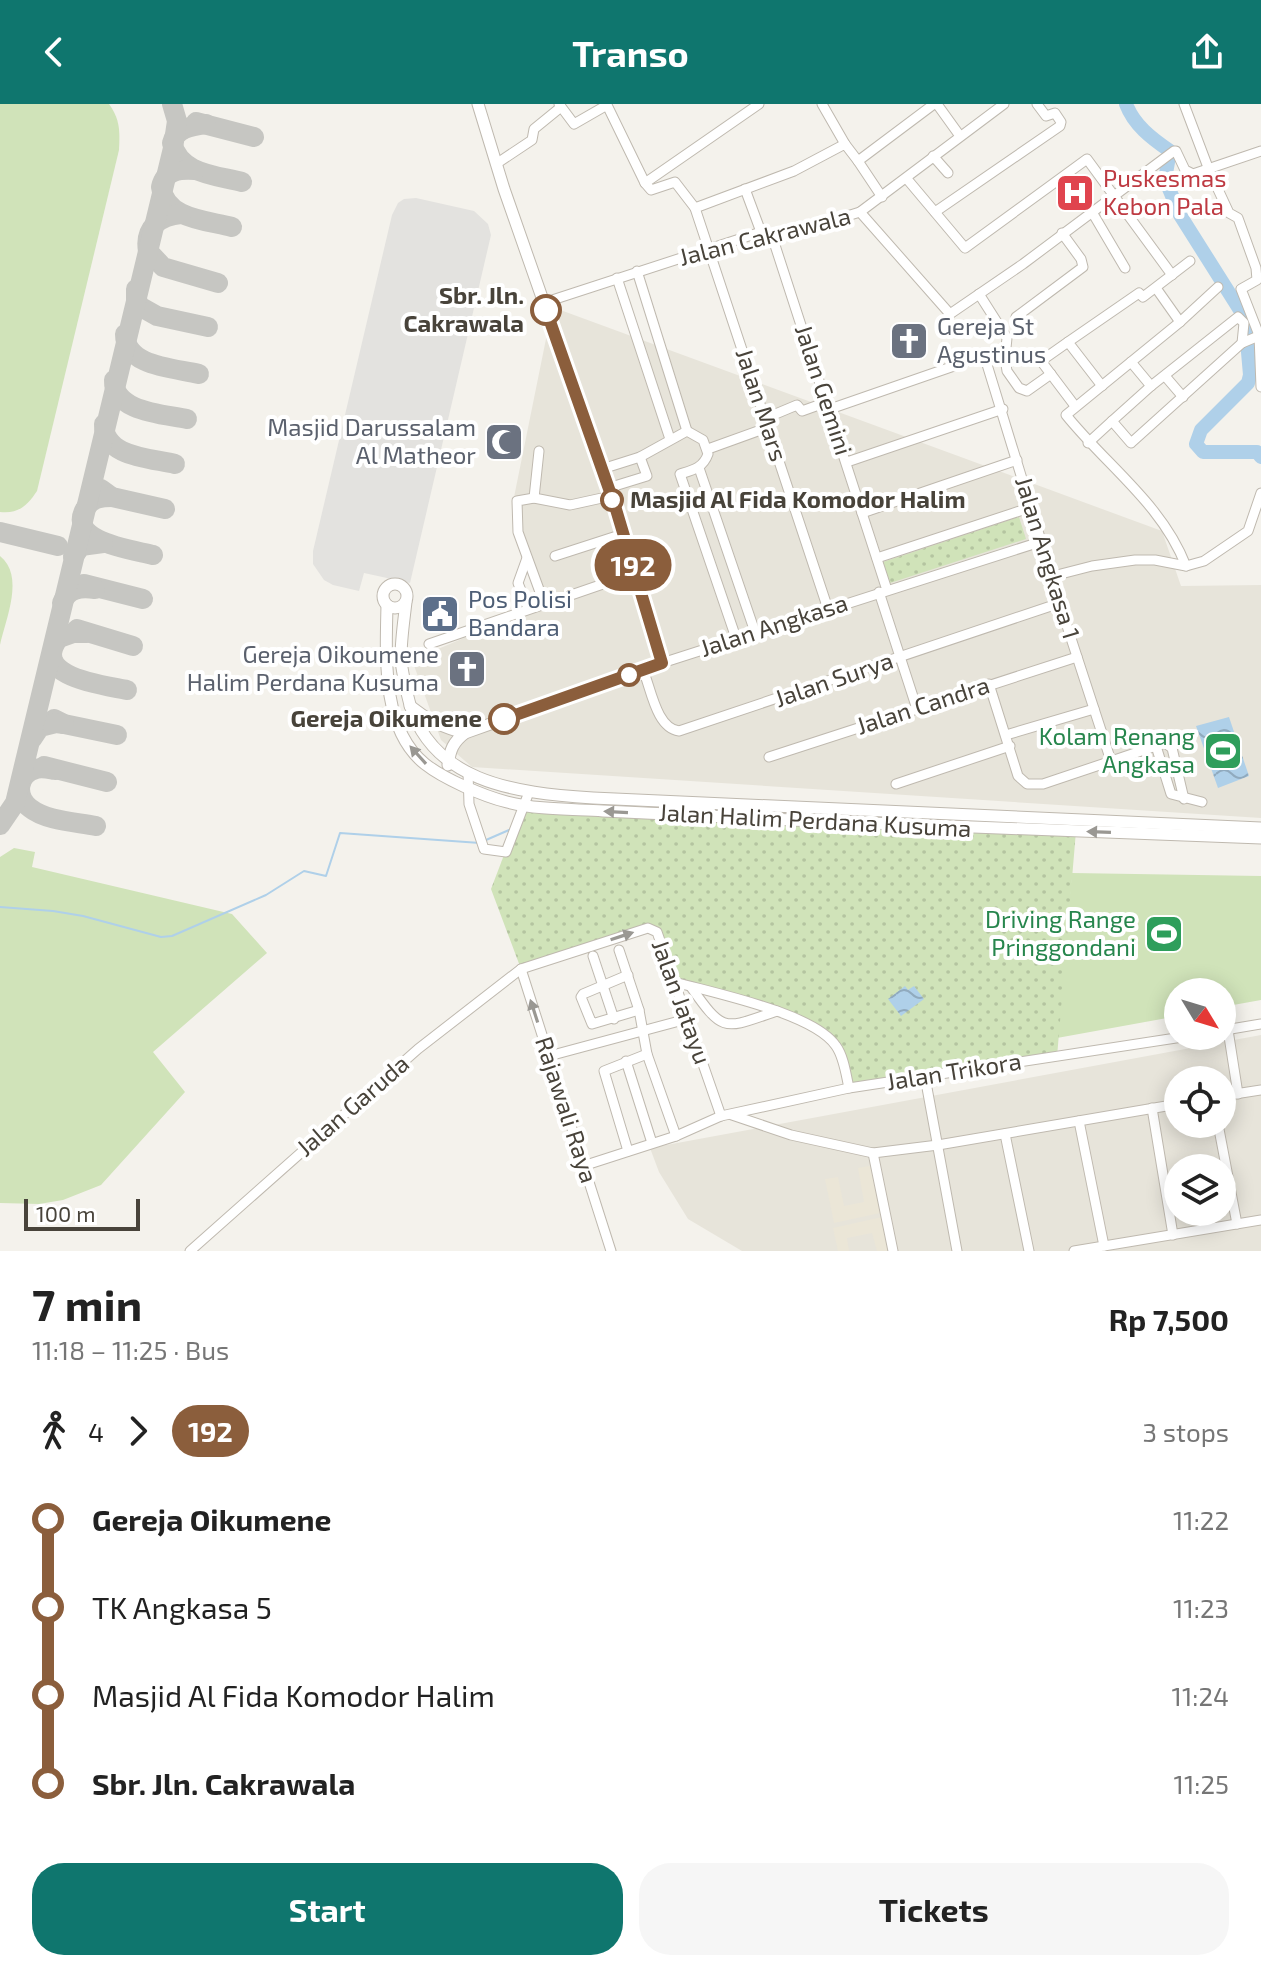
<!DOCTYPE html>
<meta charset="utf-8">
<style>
:root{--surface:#fff;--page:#f6f6f6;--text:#222;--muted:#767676;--accent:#0f766e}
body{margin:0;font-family:"Exo 2",sans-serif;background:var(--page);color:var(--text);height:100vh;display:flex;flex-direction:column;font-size:30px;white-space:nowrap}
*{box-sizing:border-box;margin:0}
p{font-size:26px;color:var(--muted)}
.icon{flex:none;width:44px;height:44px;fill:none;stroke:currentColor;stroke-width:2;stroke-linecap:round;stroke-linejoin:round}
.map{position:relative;height:1147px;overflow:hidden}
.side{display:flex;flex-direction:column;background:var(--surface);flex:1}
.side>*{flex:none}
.badge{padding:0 16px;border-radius:26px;font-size:28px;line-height:52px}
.needle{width:52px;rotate:128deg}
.tools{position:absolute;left:1164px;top:874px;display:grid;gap:16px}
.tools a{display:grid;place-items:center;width:72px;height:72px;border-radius:50%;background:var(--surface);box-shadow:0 4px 20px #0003;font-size:40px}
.scale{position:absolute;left:24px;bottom:20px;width:116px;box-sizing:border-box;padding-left:8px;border:4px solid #48433a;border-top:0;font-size:22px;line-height:28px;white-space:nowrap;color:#48433a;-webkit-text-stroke:6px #fff;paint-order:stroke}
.map>.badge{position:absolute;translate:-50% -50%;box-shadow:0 0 0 4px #fff}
.legs{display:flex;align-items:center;gap:12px;height:88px;padding:0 32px;font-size:26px}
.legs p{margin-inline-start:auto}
.head{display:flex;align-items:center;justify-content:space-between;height:136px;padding:0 32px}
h1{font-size:44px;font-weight:700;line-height:60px}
.action{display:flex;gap:16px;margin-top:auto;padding:16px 32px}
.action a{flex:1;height:92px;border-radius:32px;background:var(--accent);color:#fff;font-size:32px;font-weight:700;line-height:92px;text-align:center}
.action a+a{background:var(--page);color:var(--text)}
ul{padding:0 32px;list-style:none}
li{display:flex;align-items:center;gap:28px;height:88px;font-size:30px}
li i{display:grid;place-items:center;width:12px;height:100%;margin:0 10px;background:currentColor}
li i::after{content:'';width:20px;height:20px;margin:-10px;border:6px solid;border-radius:50%;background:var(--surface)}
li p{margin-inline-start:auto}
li:first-child i{background:linear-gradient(#0000 50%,currentColor 0)}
li:last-child i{background:linear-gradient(currentColor 50%,#0000 0)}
header{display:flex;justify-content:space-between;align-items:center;height:104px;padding:0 32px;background:var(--accent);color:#fff;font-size:36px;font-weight:700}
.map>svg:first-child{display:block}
.residential{fill:#e7e4da;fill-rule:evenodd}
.education{fill:#ebe6d7}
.grass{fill:#d0e3b9}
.park{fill:url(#park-dots)}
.parking{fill:#e3e2df}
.water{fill:url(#water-waves)}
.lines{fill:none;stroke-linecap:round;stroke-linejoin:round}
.stream{stroke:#afd0e9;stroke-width:2}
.river{stroke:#afd0e9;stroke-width:14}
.taxiway{stroke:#c6c6c2;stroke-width:20}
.minor-casing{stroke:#bfb9af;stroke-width:11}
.tertiary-casing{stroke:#bfb9af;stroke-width:13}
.minor{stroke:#fff;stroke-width:9}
.tertiary{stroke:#fff;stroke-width:11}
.oneway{fill:#9a9893}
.line-1-casing{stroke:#fff;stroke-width:18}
.line-1{stroke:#8b5e3c;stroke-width:12}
.stop-1-dot{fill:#fff;stroke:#8b5e3c;stroke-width:4}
.labels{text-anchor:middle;stroke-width:8;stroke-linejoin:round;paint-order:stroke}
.health-label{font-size:24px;fill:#be3a42;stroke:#fff;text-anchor:start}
.street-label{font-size:24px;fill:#48433a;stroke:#fff}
.stop-label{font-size:24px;font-weight:bold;fill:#48433a;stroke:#fff;text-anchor:end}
.worship-label{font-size:24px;fill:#5b616d;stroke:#fff;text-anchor:end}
.service-label{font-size:24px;fill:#4e5e75;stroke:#fff;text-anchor:start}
.leisure-label{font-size:24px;fill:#27864d;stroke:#fff;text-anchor:end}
</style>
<header><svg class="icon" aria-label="back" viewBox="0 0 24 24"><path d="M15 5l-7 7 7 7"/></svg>Transo<svg class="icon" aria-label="share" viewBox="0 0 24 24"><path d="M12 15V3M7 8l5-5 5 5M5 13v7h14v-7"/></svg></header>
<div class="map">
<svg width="1261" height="1147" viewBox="0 0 1261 1147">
<defs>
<pattern id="park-dots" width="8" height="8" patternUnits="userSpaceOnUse" patternTransform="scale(2)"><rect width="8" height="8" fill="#d0e3b9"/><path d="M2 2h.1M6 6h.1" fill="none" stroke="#b4c4a0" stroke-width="1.8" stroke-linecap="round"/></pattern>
<pattern id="water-waves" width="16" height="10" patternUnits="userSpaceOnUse" patternTransform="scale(2)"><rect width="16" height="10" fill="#afd0e9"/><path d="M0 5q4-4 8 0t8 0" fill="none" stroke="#90aabe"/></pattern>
</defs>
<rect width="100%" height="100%" fill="#f4f2ec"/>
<g class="residential">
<polygon points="544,200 1162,427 1181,482 1261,481 1261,714 472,663 441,636 412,556 544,500 512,403 547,230"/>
<path d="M1261,931V1147H742L688,1115L659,1068L650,1044ZM1178,976H1222V1020H1178ZM1178,1064H1222V1108H1178Z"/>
</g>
<g class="education">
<polygon points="870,1062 880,1109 834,1119 825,1075 838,1073 844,1102 864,1098 858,1064"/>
<polygon points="882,1113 889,1147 877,1147 872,1129 847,1134 849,1147 838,1147 833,1124"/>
</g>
<g class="grass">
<path d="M0,0H109C120,15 120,27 119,46L37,387C27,402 18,410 0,408Z"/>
<path d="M0,452C25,472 6,514 0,541Z"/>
<polygon points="14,744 35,748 32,763 232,810 267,849 153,948 185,988 101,1081 63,1096 39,1100 0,1099 0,753"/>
<polygon points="1072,769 1261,772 1261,896 1222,903 1222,888 1178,888 1178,912 1057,934"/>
</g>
<g class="park">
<polygon points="1019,413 1026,435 887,480 880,459"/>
<polygon points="523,701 1076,727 1057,953 849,984 836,941 797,914 675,878 652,825 521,865 491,785"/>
</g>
<polygon class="parking" points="416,94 474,107 488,120 491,131 410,479 364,469 359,487 333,481 324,476 313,460 313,447 392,111 398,99 404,95"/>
<g class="water">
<polygon points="1229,613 1249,672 1218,684 1196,622"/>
<polygon points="905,882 908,886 914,882 924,895 901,912 888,895"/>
</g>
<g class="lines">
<g class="stream">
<polyline points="486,736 509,726"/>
<polyline points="0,803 53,807 83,812 161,833 172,832 266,791 304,767 326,772 340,729 480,739"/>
</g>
<path class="river" d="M1126,0C1134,21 1151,34 1170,47L1165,75L1180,111L1245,214L1250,271L1248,279L1201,326L1196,340L1203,348H1257L1261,353"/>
<g class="taxiway">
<polyline points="196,18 254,33"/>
<path d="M206,20C192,22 176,24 172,39C180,70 215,71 242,78"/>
<path d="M195,66C180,65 165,66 161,83C166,115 205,116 232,123"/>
<path d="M181,110C159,112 144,124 148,147L163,163L218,179"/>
<polyline points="136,185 136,196 141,203 157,212 208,223"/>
<path d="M125,230C125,263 175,264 199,270"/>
<path d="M114,276C113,308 164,310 187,315"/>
<path d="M104,320C103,353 151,354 175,360"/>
<polyline points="101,385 112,393 165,405"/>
<path d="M112,393C102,393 91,394 85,405C66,438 135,446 153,451"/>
<polyline points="0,428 58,442"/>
<polyline points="73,453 81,442 103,439"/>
<polyline points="84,480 143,495"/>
<path d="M62,499C68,484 81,483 95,485"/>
<polyline points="77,525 133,542"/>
<path d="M87,529H73L59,534C29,573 104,581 127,586"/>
<polyline points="54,615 64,620 117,631"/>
<polyline points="32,635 40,623 56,619 64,620"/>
<polyline points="44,662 107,678"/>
<path d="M55,666C49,665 42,663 36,665C17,670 15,693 30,704C46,717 77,718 96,722"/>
<polyline points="0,721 15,699 173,44 177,17 172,0"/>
</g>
<g class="minor-casing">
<g id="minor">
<polyline points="559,0 574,20 607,1 645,79 651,86 675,78 695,104 828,505"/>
<polyline points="822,0 845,40"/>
<polyline points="937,0 960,32"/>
<polyline points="1184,0 1209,66 1229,109 1238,114 1256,164 1257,176 1241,185 1259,231 1261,283"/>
<polyline points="933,52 948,69"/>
<polyline points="496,60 532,36 534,25 561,3"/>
<polyline points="907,75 965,144 1087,55 1172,171"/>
<polyline points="645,79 759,0"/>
<polyline points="745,85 761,128"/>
<polyline points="882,93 858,57 934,0"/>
<polyline points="695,104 794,67 845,40 858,57"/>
<polyline points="860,108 950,210 1023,160 1174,47 1176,47 1185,66 1193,70 1261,47"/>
<polyline points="935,108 1060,22 1061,18 1055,9 1046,12 1037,0"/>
<polyline points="1092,108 1125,164"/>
<polyline points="772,132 887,486"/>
<polyline points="637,167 687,327"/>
<polyline points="617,174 670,335"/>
<polyline points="1156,184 1180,218"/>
<polyline points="979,190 1007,234 1005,254 1007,267 1019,284 1027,287 1051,270"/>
<polyline points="543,199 761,128 772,132 789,130 860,108 1004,0"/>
<polyline points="1016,213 1083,163 1081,155 1062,129"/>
<polyline points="1068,238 1041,257 1075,302"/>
<polyline points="1131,258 1151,282"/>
<polyline points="1165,272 1183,293"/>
<polyline points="1102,282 1068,238 1139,189 1143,193 1190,157"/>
<polyline points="830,305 980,253 985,254 1068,525 1111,657"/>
<polyline points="766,314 797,301 802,307 827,298"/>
<polyline points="1112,317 1151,282 1238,213 1244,219 1242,239"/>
<polyline points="1088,339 1112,317 1131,339 1242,239 1261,231"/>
<polyline points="708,345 769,323"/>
<polyline points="847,358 1003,305"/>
<polyline points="699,364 755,528"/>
<path d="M602,365L640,353L687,327L703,336L708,350C703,364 693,366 680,370L736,534"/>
<polyline points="608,384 647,372 640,353"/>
<polyline points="534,394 539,347"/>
<polyline points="862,409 1017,356"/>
<polyline points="555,452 623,430"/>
<polyline points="527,454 518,479 528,504"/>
<polyline points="877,454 1032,403"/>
<path d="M1186,462C1162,400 1107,362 1066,311L1180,218L1218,183"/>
<polyline points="1053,472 1092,462 1135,456 1155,456 1186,462 1204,457 1248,427 1261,389"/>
<polyline points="879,488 917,605"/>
<polyline points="544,499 518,428 517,397 534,394 570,401 611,392"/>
<polyline points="429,540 635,469"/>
<polyline points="662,559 1043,437"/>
<path d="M643,566C651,584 656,624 679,627L1060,499"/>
<polyline points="989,580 1018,672 1027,680 1043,680 1165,639 1172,644 1184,695"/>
<polyline points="1006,631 1094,605"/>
<polyline points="1156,642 1171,690 1202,698"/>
<polyline points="769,653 1077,553"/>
<polyline points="468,668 469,700 484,745 506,748 529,688"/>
<polyline points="896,680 1010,642"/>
<polyline points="619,846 639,906 647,950 676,1032"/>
<polyline points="593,852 614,915"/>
<polyline points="521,865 611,1147"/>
<polyline points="628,871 583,890 581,893 592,920 639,906"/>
<path d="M675,878C713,889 814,909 836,942C844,953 846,971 849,984"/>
<path d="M691,883C724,930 724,925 777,907"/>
<polyline points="1225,926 1261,920"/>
<polyline points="1228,926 1238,990"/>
<polyline points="549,952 687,915"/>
<polyline points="626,957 652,1039"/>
<polyline points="925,973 957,1147"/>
<polyline points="1222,992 1261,986"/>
<polyline points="1152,1004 1173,1131"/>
<polyline points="732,1011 791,1031 873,1049 938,1041 1178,1000"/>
<polyline points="1079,1017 1104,1142"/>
<polyline points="1218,1020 1237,1120"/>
<polyline points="1005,1030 1029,1147"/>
<polyline points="628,1047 604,967 647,950"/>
<polyline points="873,1049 893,1147"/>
<polyline points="583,1062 676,1032 721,1012 849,984 1189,932"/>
<polyline points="190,1147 418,945 521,865 648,824 657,828 721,1012"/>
<polyline points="1074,1147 1261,1116"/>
</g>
</g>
<g class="tertiary-casing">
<g id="tertiary">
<circle cx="395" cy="492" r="12"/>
<path d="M406,498C404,516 401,535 401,553C401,565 405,577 407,589C426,679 516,689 593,694L1261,724"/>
<path d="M387,501C386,551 381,625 425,660C444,675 483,692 507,698C538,706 571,705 603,707C649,709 696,711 742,714C915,722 1088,728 1261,734"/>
<path d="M410,602C427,616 444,624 465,629"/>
<path d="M448,661C450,646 453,638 465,629L662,559L615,402L504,85L478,0"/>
</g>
</g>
<use href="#minor" class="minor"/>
<use href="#tertiary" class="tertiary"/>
</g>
<defs><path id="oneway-solid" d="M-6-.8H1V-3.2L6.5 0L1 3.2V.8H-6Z" transform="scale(2)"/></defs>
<g class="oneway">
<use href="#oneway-solid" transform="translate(418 651) rotate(-132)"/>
<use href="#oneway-solid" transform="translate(616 708) rotate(-177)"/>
<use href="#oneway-solid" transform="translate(1099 728) rotate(-178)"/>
<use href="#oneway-solid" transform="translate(622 832) rotate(-18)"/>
<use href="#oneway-solid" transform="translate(534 907) rotate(-108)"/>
</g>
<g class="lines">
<g class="line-1-casing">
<polyline id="line-1" points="504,615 662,559 615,402 546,206"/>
</g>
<use href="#line-1" class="line-1"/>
</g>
<defs>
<g id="hospital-square" transform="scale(2)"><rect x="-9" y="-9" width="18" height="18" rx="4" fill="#e0444e" stroke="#fff"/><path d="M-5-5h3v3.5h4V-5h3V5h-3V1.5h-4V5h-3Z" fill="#fff"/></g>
<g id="church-square" transform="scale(2)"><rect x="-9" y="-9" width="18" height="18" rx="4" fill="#6b7280" stroke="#fff"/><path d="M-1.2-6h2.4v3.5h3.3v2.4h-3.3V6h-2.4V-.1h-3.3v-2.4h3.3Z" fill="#fff"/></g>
<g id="mosque-square" transform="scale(2)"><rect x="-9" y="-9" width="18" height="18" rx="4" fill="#6b7280" stroke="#fff"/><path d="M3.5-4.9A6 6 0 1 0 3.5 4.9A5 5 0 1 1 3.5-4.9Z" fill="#fff"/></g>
<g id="civic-square" transform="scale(2)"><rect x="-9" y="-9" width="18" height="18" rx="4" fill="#5c6f8a" stroke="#fff"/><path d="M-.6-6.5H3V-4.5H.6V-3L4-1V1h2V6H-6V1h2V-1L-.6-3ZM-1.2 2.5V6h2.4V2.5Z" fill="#fff"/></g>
<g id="stadium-square" transform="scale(2)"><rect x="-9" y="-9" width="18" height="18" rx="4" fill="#2e9e5b" stroke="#fff"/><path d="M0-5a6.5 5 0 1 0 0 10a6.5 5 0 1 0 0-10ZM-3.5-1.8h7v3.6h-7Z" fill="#fff"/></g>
</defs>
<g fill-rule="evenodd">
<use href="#hospital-square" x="1075" y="89"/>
<use href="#church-square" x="909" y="237"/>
<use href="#mosque-square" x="504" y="338"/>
<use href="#civic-square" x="440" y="510"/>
<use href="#church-square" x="467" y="565"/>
<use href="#stadium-square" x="1223" y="647"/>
<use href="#stadium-square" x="1164" y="830"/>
</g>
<g class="stop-1-dot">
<circle cx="546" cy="206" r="14"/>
<circle cx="612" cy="396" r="10"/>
<circle cx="629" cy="571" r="10"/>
<circle cx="504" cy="615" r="14"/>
</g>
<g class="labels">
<g class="health-label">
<text x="1103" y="83">Puskesmas<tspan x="1103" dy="28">Kebon Pala</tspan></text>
</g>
<g class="street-label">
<text transform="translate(765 133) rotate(-14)" y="8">Jalan Cakrawala</text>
<text transform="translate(823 286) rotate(72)" y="8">Jalan Gemini</text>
<text transform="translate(761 301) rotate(72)" y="8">Jalan Mars</text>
<text transform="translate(1047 454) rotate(73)" y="8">Jalan Angkasa 1</text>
<text transform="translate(774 522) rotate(-18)" y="8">Jalan Angkasa</text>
<text transform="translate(834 576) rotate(-19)" y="8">Jalan Surya</text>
<text transform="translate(923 602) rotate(-18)" y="8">Jalan Candra</text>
<text transform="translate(815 717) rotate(3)" y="8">Jalan Halim Perdana Kusuma</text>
<text transform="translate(681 898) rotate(70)" y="8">Jalan Jatayu</text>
<text transform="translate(954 968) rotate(-9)" y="8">Jalan Trikora</text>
<text transform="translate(353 1002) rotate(-41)" y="8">Jalan Garuda</text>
<text transform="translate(566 1006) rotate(72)" y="8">Rajawali Raya</text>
</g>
<g class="stop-label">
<text x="524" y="200">Sbr. Jln.<tspan x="524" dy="28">Cakrawala</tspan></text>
<text x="630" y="404" text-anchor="start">Masjid Al Fida Komodor Halim</text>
<text x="482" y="623">Gereja Oikumene</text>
</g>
<g class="worship-label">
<text x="937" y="231" text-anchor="start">Gereja St<tspan x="937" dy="28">Agustinus</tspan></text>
<text x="476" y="332">Masjid Darussalam<tspan x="476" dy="28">Al Matheor</tspan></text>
<text x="439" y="559">Gereja Oikoumene<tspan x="439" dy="28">Halim Perdana Kusuma</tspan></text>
</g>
<g class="service-label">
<text x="468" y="504">Pos Polisi<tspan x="468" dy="28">Bandara</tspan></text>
</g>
<g class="leisure-label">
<text x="1195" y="641">Kolam Renang<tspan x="1195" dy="28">Angkasa</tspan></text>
<text x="1136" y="824">Driving Range<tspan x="1136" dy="28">Pringgondani</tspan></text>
</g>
</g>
</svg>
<div class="tools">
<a><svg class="needle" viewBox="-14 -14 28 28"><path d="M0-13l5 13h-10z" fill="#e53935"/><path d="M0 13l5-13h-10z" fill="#767676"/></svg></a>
<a><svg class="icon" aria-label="locate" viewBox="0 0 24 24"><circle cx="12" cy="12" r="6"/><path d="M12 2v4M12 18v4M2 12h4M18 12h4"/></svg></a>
<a><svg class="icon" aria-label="layers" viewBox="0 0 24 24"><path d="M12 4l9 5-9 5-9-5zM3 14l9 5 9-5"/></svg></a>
</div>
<div class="scale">100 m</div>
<b class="badge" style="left:633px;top:461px;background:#8b5e3c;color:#fff">192</b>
</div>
<section class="side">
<div class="head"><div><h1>7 min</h1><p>11:18 – 11:25 · Bus</p></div><b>Rp 7,500</b></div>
<div class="legs"><svg class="icon" aria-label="walk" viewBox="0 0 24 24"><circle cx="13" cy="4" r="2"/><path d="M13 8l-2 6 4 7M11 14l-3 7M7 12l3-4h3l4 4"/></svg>4<svg class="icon" aria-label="forward" viewBox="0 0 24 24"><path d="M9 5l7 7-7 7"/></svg><b class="badge" style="background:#8b5e3c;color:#fff">192</b><p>3 stops</p></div>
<ul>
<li><i style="color:#8b5e3c"></i><b>Gereja Oikumene</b><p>11:22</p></li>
<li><i style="color:#8b5e3c"></i><span>TK Angkasa 5</span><p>11:23</p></li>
<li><i style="color:#8b5e3c"></i><span>Masjid Al Fida Komodor Halim</span><p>11:24</p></li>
<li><i style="color:#8b5e3c"></i><b>Sbr. Jln. Cakrawala</b><p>11:25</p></li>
</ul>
<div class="action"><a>Start</a><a>Tickets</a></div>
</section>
